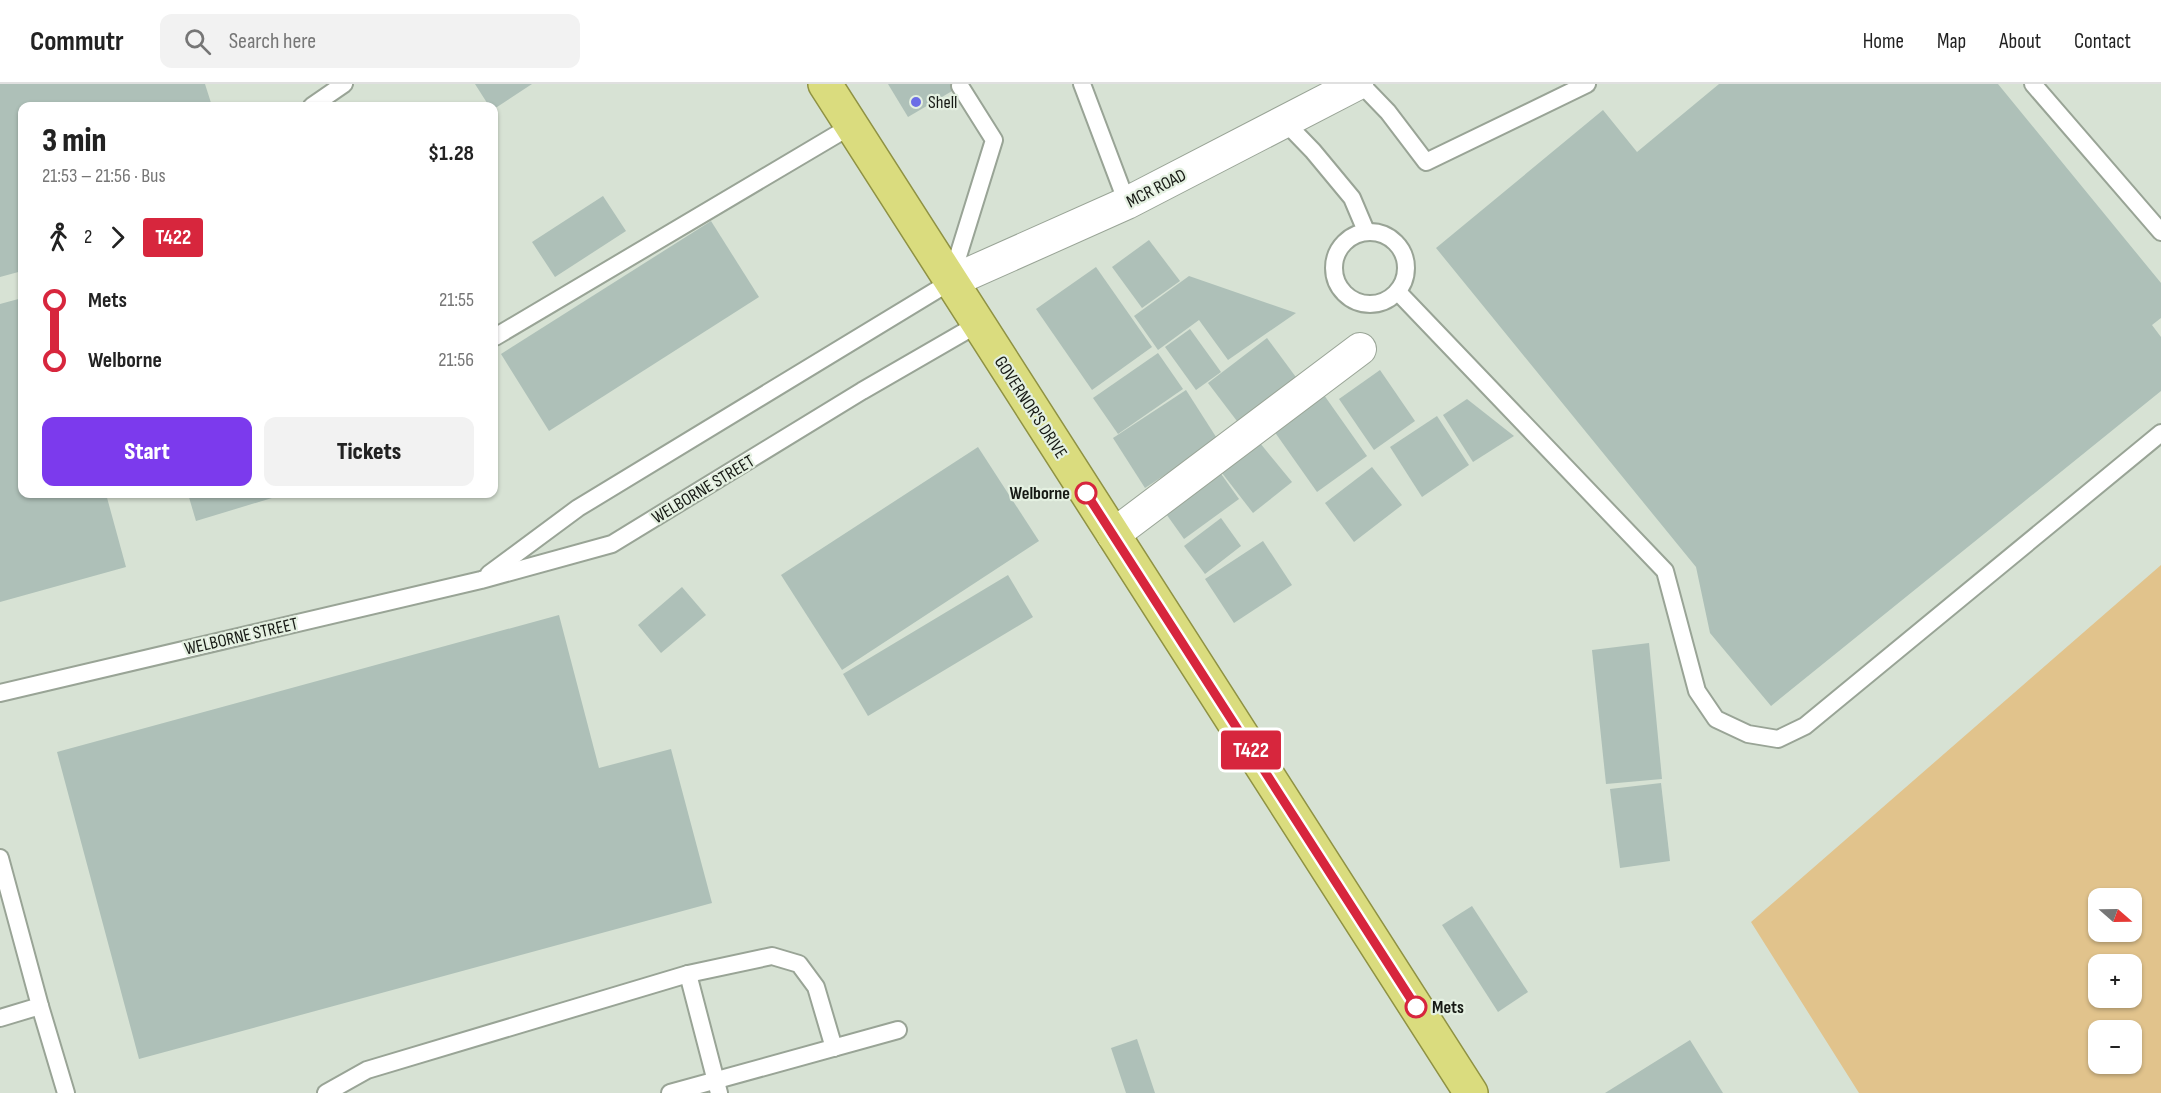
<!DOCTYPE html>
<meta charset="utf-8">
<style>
:root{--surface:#fff;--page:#f2f2f2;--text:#222;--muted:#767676;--line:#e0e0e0;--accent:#7c3aed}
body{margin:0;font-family:"Sofia Sans Condensed",sans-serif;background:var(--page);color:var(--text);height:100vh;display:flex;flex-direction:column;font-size:22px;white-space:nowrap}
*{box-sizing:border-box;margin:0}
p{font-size:20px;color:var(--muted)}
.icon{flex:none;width:33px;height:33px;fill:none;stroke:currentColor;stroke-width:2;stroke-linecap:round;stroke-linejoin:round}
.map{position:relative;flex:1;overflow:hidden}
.drawer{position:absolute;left:18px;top:18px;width:480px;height:396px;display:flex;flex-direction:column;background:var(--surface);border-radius:12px;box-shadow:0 2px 4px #0004}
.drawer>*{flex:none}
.badge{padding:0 12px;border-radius:4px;font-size:21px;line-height:39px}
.needle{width:39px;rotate:110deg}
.controls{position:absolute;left:2088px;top:804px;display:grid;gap:12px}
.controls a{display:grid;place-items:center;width:54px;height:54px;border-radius:12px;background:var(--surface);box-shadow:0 2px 4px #0004;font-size:30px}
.map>.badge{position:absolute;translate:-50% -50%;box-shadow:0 0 0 3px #fff}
.legs{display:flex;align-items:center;gap:9px;height:66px;padding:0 24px;font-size:20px}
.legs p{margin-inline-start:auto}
.headline{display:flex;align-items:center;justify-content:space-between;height:102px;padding:0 24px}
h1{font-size:33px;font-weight:800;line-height:45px}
.primary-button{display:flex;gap:12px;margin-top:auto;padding:12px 24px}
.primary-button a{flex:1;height:69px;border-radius:12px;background:var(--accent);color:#fff;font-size:24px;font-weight:800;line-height:69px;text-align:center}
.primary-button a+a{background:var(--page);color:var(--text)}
ul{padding:0 24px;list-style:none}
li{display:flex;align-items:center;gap:21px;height:60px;font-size:22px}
li i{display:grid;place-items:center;width:9px;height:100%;margin:0 8px;background:currentColor}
li i::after{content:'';width:15px;height:15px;margin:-8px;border:4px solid;border-radius:50%;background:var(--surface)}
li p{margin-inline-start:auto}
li:first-child i{background:linear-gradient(#0000 50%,currentColor 0)}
li:last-child i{background:linear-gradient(currentColor 50%,#0000 0)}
header{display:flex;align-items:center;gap:36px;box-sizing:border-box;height:84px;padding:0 30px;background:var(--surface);border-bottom:2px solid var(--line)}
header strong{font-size:28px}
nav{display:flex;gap:33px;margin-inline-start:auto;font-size:21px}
.search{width:420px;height:54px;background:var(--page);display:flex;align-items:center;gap:15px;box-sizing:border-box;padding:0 21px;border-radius:12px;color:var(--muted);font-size:22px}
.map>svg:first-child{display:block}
.green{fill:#e1c38c;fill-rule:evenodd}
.building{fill:#aec0b8}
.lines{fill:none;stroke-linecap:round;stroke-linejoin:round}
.service-casing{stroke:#99a496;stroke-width:20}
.minor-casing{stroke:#99a496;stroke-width:34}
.trunk-casing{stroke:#8f9243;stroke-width:36}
.service{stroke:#fff;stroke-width:16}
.minor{stroke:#fff;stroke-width:32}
.trunk{stroke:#dadc7e;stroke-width:33}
.line-1-casing{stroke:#fff;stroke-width:14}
.line-1{stroke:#d7263d;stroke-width:9}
.poi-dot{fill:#6b6de6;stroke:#e4f0e1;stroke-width:2}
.stop-1-dot{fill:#fff;stroke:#d7263d;stroke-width:3}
.labels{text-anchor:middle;stroke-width:4.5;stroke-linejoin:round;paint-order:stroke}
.poi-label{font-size:18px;fill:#151813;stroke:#e4f0e1;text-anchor:start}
.street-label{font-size:18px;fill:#151813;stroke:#e4f0e1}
.stop-label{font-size:18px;font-weight:bold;fill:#151813;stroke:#e4f0e1;text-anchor:end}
</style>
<header>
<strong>Commutr</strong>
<div class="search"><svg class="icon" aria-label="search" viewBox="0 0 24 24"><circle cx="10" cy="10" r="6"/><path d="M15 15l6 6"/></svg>Search here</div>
<nav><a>Home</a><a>Map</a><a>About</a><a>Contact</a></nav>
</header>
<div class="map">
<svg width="2161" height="1009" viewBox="0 0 2161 1009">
<rect width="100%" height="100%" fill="#d7e2d4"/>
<path class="green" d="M2161,481V1009H1859L1751,838ZM2098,814H2132V848H2098ZM2098,880H2132V914H2098ZM2098,946H2132V980H2098Z"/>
<g class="building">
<polygon points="0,0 205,0 212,22 22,22 22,187 0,193"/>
<polygon points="475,0 532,0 494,25 494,22 489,22"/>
<polygon points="888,0 964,0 908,33"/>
<polygon points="1719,0 1998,0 2161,199 2161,234 2152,241 2161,253 2161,307 1771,622 1710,549 1696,483 1436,164 1603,26 1637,68"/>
<polygon points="603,112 626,147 555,193 532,158"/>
<polygon points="711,137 759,213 549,347 501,270"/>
<polygon points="1149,156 1180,197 1142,224 1112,183"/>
<polygon points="1096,183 1152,263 1092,306 1036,225"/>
<polygon points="1189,192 1296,229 1228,276 1199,236 1158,266 1134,232"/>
<polygon points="22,214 22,410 106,410 126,483 0,518 0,220"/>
<polygon points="1190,245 1221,288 1196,306 1165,263"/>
<polygon points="1267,254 1301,300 1243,345 1208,299"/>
<polygon points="1158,269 1183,305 1118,350 1093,314"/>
<polygon points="1380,286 1415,337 1374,366 1339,315"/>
<polygon points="1186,306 1218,356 1145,404 1113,354"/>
<polygon points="1324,311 1367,372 1317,408 1274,347"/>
<polygon points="1467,315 1514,352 1473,378 1443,331"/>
<polygon points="1437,332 1469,381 1422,413 1390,363"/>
<polygon points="1260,359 1292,398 1253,429 1222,389"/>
<polygon points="978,363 1039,457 842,586 781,491"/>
<polygon points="1372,383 1402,421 1354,458 1325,419"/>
<polygon points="1219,387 1239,415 1184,455 1164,427"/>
<polygon points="188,410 285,410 196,437"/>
<polygon points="1221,434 1241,462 1205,490 1184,462"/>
<polygon points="1263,457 1292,501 1234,539 1205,495"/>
<polygon points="1008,491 1033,533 868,632 843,590"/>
<polygon points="682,503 706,531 661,569 638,541"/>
<polygon points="559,531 599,684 671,665 712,819 139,975 57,668"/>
<polygon points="1649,559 1662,695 1606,700 1592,566"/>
<polygon points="1661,699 1670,777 1620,784 1610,705"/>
<polygon points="1472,822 1528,908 1498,928 1442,841"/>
<polygon points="1137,955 1155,1009 1126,1009 1111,964"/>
<polygon points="1690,956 1723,1009 1605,1009"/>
</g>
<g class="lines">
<g class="service-casing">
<g id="service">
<polyline points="1082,0 1127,119"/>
<polyline points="1361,0 1388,28 1426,78 1587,0"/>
<polyline points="2033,0 2161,148"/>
<polyline points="312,22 344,0"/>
<polyline points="1284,37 1313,67 1352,114 1366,147"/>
<circle cx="1370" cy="184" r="36"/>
<polyline points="1398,208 1665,487 1697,607 1716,635 1748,650 1778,655 1805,642 2161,349"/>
<polyline points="495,253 851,42"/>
<polyline points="489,490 578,424 950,198 994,56 960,2"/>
<polyline points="0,609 481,496 612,460 862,307 978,240"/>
<polyline points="0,774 40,922 0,934"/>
<polyline points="688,890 719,1009"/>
<polyline points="40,922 66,1009"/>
<polyline points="326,1009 367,986 688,890 772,872 799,880 816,903 834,964"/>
<polyline points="670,1009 898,946"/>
</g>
</g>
<g class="minor-casing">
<g id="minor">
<polyline points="950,198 1127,119 1357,0"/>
<polyline points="1113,451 1360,265"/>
</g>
</g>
<g class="trunk-casing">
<polyline id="trunk" points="825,0 1471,1009"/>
</g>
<use href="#service" class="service"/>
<use href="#minor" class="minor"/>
<use href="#trunk" class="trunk"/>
</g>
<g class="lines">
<g class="line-1-casing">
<polyline id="line-1" points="1086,409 1416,923"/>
</g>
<use href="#line-1" class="line-1"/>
</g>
<circle class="poi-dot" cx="916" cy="18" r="6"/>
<g class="stop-1-dot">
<circle cx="1086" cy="409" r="10"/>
<circle cx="1416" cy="923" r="10"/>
</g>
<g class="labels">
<g class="poi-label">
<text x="928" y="24">Shell</text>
</g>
<g class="street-label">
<text transform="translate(1156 104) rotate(-27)" y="6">MCR ROAD</text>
<text transform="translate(1031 323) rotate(57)" y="6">GOVERNOR'S DRIVE</text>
<text transform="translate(703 405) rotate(-31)" y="6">WELBORNE STREET</text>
<text transform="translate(241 552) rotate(-13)" y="6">WELBORNE STREET</text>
</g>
<g class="stop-label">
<text x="1070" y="415">Welborne</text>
<text x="1432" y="929" text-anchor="start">Mets</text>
</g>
</g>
</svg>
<div class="controls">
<a><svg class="needle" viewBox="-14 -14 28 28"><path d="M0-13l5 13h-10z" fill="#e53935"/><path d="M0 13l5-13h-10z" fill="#767676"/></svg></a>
<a>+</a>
<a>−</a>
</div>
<b class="badge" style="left:1251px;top:666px;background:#d7263d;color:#fff">T422</b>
<section class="drawer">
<div class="headline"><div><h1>3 min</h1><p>21:53 – 21:56 · Bus</p></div><b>$1.28</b></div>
<div class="legs"><svg class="icon" aria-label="walk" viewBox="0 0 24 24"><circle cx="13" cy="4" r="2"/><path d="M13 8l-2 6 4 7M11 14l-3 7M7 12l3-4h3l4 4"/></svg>2<svg class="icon" aria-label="forward" viewBox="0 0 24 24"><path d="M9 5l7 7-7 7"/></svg><b class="badge" style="background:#d7263d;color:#fff">T422</b></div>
<ul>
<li><i style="color:#d7263d"></i><b>Mets</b><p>21:55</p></li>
<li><i style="color:#d7263d"></i><b>Welborne</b><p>21:56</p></li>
</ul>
<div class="primary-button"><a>Start</a><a>Tickets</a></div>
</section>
</div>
